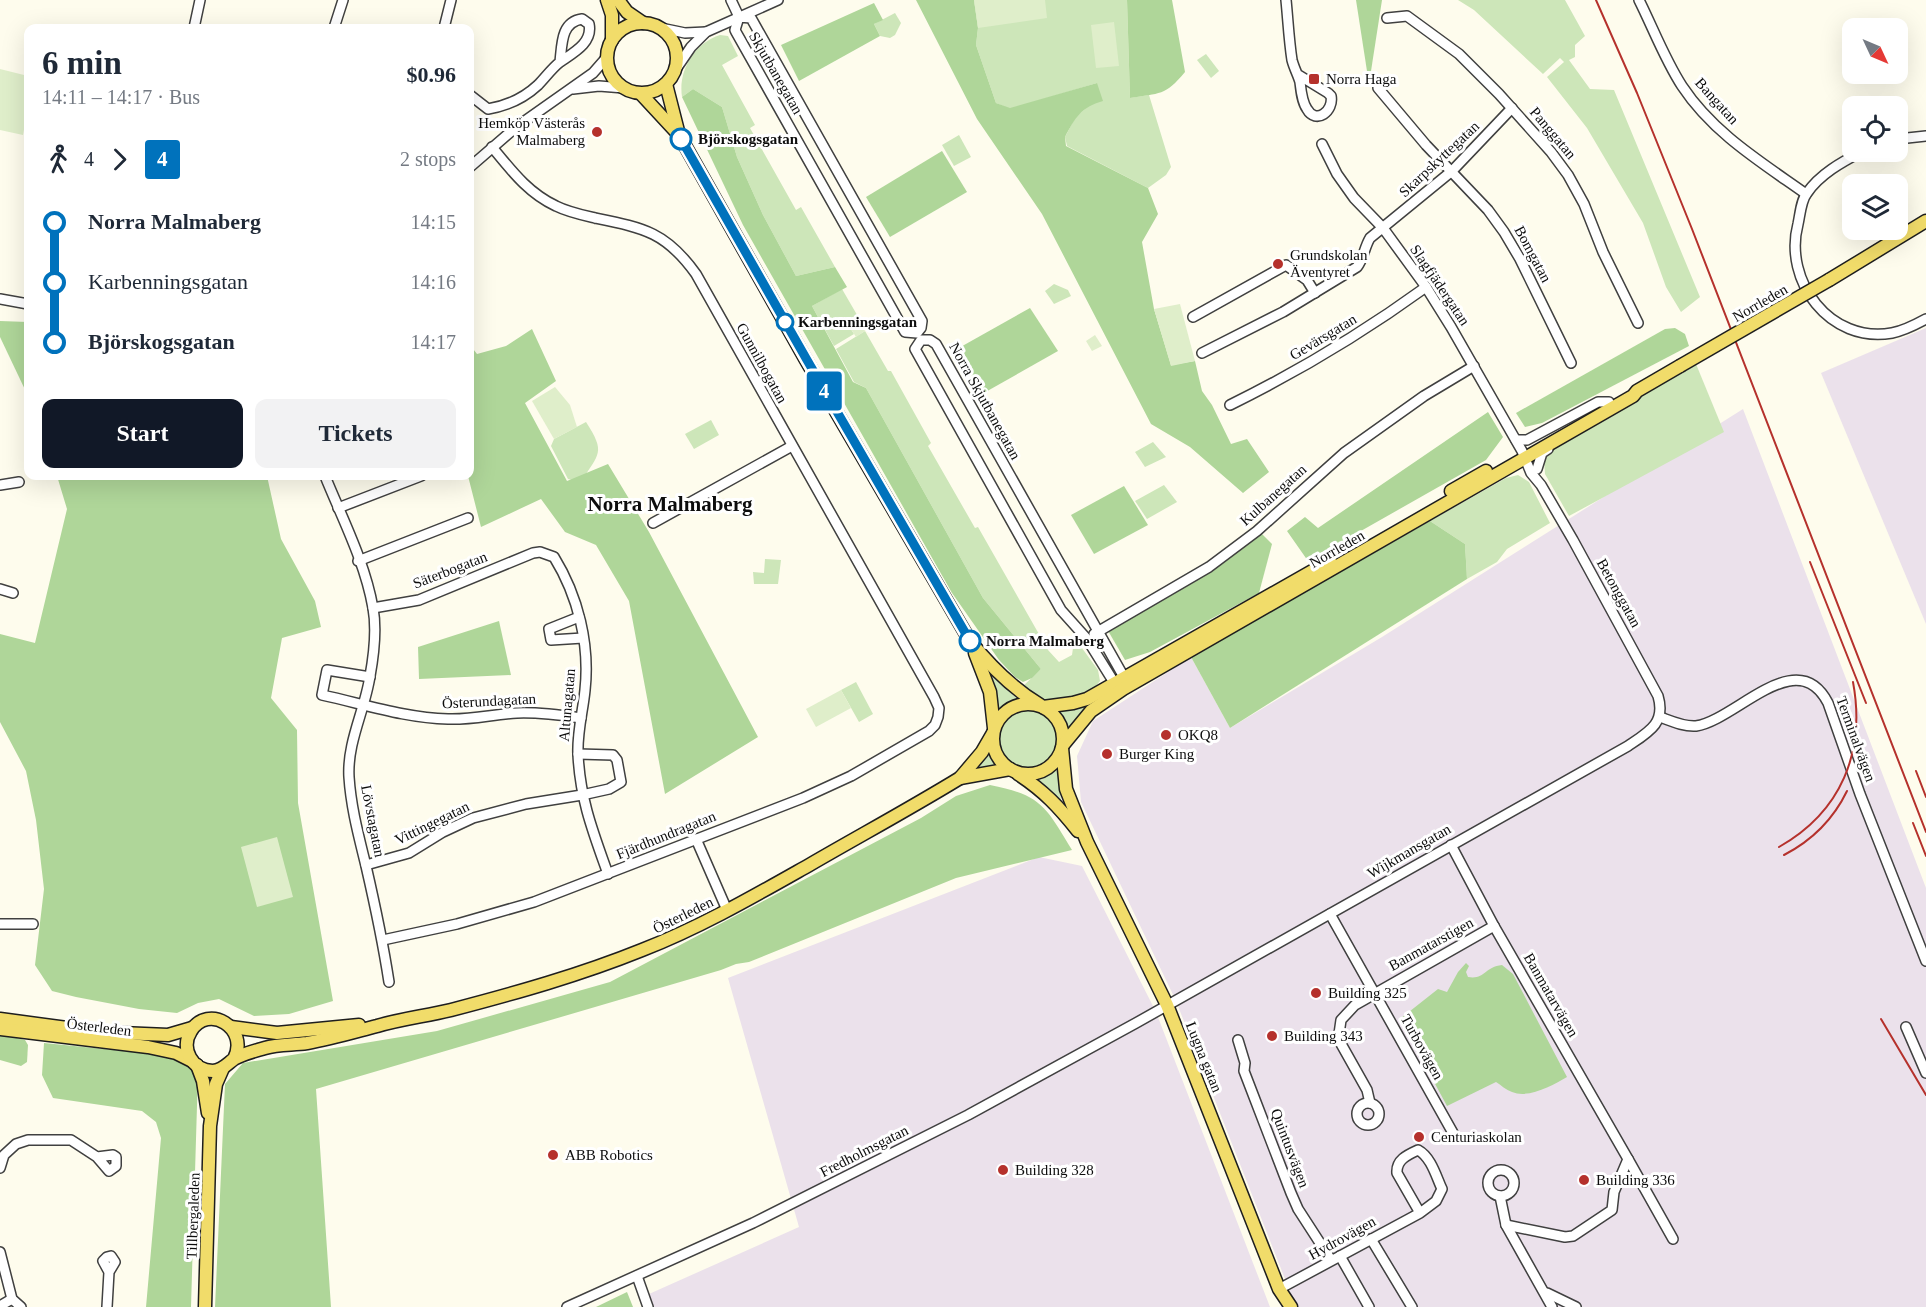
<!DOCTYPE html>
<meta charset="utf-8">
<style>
:root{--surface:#fff;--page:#f2f2f3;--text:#1f2937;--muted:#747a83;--accent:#111827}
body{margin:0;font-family:"Times New Roman",serif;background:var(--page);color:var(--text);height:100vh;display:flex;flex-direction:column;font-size:22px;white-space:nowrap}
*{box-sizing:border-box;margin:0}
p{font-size:20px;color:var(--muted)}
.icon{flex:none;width:33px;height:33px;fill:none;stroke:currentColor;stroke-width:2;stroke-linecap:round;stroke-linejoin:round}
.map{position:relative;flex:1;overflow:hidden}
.panel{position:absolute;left:24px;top:24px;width:450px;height:456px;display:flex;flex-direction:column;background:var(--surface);border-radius:12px;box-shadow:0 6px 24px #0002}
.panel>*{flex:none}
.badge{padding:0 12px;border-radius:4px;font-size:21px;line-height:39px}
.needle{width:39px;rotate:134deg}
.fabs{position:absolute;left:1842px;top:18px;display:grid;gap:12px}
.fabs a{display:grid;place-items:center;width:66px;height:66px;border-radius:12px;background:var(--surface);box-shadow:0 6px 24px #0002;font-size:30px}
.map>.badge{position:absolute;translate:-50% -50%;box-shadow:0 0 0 3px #fff}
.legs{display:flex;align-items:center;gap:9px;height:66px;padding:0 18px;font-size:20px}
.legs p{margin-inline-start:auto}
.headline{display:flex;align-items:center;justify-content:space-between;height:102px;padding:0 18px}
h1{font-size:33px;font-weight:600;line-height:45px}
.button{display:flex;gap:12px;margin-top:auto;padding:12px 18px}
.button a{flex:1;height:69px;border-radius:12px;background:var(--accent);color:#fff;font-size:24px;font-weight:600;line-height:69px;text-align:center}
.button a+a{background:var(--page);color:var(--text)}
ul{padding:0 18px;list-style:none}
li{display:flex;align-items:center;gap:21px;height:60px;font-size:22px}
li i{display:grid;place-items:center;width:9px;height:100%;margin:0 8px;background:currentColor}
li i::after{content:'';width:15px;height:15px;margin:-8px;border:4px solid;border-radius:50%;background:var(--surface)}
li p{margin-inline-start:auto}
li:first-child i{background:linear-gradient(#0000 50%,currentColor 0)}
li:last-child i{background:linear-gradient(currentColor 50%,#0000 0)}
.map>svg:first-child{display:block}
.industrial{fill:#ebe1eb}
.green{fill:#cde6b9}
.forest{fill:#afd699}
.pitch{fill:#dfeeca}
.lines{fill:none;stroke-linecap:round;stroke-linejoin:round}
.minor-casing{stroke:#404040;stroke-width:12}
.major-casing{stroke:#1e1e1e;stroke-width:15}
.minor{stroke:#fff;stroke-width:9}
.major{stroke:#f1dc6a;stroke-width:12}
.rail{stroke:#b5312c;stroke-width:2}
.major-bridge-casing{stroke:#1e1e1e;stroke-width:15;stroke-linecap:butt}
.major-bridge{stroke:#f1dc6a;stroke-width:12}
.line-1-casing{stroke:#fff;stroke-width:14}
.line-1{stroke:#0072bc;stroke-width:9}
.poi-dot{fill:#b5312c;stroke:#fff;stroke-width:2}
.stop-1-dot{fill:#fff;stroke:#0072bc;stroke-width:3}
.labels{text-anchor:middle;stroke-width:6;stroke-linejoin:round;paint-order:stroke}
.street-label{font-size:15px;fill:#0d0d0d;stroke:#fff}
.poi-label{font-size:15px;fill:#0d0d0d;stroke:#fff;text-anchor:start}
.stop-label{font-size:15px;font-weight:bold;fill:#0d0d0d;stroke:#fff;text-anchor:start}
.district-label{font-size:21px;font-weight:bold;fill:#0d0d0d;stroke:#fff}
</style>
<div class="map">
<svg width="1926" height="1307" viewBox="0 0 1926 1307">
<rect width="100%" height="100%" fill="#fefced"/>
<g class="industrial">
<polygon points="1926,328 1926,624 1821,373"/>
<polygon points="1743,409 1926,888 1926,1307 1296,1307 1176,1001 1081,802 1077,756 1093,721 1191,657 1230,728 1382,637"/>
<polygon points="1039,857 1082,866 1156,1012 1270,1307 654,1307 649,1294 799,1227 728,978"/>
</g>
<g class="green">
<polygon points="974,0 1127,0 1130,98 1149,95 1171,167 1166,175 1148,188 1067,146 1065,137 1075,118 1089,105 1097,83 1010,109 996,103 976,45 978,28"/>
<polygon points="1458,0 1565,0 1585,36 1575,45 1575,57 1569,60 1590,89 1614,90 1700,297 1681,312 1666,287 1643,223 1587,128 1547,77 1564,62 1560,58 1543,74 1474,10"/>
<polygon points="895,13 901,23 895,35 890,38 880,36 874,24"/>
<path d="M720,35L728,36L738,56L722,65L755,125L750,128L796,210L801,207L835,267L796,276L763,215L737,157L722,107L693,89L682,97C678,71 694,43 720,35Z"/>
<polygon points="1206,54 1219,71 1211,78 1197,60"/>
<polygon points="959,135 971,157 954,166 942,145"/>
<polygon points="1054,284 1068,290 1071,296 1054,304 1045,291"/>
<polygon points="842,289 860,320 849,326 854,334 834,346 812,306"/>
<path d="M865,331L888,371H891L931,443L928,446L975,528L978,527L1048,650L1059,662L1072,655L1073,648L1079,644L1098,670L1100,681C1088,698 1064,705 1043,699C1035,697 1028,691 1021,688L1041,669L983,598L866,388L854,382L836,349Z"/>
<polygon points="1696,364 1724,432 1569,516 1545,474 1544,460 1554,448"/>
<polygon points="711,420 719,435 694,449 685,434"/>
<path d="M586,422C606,453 599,453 581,482L568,479L551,446L554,439Z"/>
<polygon points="1153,442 1166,457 1145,467 1135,452"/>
<polygon points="1518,475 1529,482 1550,523 1507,549 1497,562 1467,579 1465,544 1430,521 1506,478"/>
<polygon points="1164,485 1177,502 1147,519 1135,501"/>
<polygon points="765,559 781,560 778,584 754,584 753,572 764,573"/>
<polygon points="990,675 1019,700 999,711"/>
<polygon points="856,682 873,714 859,722 841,690"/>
<polygon points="1109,693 1069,730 1057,711 1080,708"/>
<circle cx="1028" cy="740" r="31"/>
<polygon points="989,751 1000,768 975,770"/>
<polygon points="1058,770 1061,801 1036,780"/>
</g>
<g class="forest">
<path d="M916,0H974L978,28L976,45L996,103L1010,108L1097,83L1103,101C1081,107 1075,118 1065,137L1066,146L1148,188L1158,214L1142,242L1154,309L1171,365L1195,361L1202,391L1212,405L1231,444L1247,439L1269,472L1243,493L1190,447L1151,424L1042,214L977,119Z"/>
<path d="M1127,0H1172L1185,72C1165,96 1160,93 1130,98Z"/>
<polygon points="1356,0 1382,0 1369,84"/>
<polygon points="874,3 883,20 874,24 880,36 799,81 781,45"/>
<polygon points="693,89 722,107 737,157 763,215 796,276 835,267 847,287 812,306 853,382 866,388 983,598 1041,669 1032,678 1023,682 1015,677 999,660 952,593 743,225 682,97"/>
<polygon points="942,151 967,192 890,237 866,197"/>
<polygon points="1030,308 1058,351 982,394 957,349"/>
<polygon points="0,321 28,322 28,396 0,337"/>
<polygon points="1675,328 1685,334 1689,346 1542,423 1525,427 1516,413 1665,329"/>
<polygon points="532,329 556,381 525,403 567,481 608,464 649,532 758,737 665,794 629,601 596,545 565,532 541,499 481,527 468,476 470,476 470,345 477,354 506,346"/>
<polygon points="1488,412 1503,437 1486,460 1308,561 1287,531 1305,517 1318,528"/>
<polygon points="57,476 267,476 281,539 315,601 321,627 282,638 271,698 297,730 298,803 333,1001 289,1014 254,1016 219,999 198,1003 177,1013 139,1009 76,997 52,991 35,965 44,889 36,820 26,771 0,722 0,634 35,643 67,509"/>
<polygon points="1124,486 1148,525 1094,554 1071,515"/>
<polygon points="1430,521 1465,544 1467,579 1230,728 1191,657"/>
<polygon points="1261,533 1272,544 1259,593 1150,652 1125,660 1107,629"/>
<polygon points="499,621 511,675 419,679 418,647"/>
<path d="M990,785C1042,795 1046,807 1072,850L956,878L749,962L736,964L721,970L316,1089L331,1307H215L225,1084L243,1063L437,1031L610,982L921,818L956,796Z"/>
<path d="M1466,963L1469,966L1466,972L1468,977C1485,980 1484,967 1502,965L1513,974L1567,1077C1553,1085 1529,1099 1512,1092C1506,1090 1501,1085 1496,1082L1447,1106L1400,1019L1438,989L1447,992L1458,972Z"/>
<polygon points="0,1034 25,1040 28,1045 27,1062 21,1066 0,1060"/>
<polygon points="44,1043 174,1056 198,1072 191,1307 146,1307 161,1138 156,1122 142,1111 53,1098 42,1075"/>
<polygon points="627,1292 633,1307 596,1307"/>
</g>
<g class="pitch">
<polygon points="974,0 1045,0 1047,18 978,28"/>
<polygon points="1114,22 1119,66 1096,68 1091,25"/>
<polygon points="0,69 28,76 28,109 23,135 0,130"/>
<polygon points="1180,304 1195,361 1171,366 1154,309"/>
<polygon points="859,320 865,331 856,337 849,326"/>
<polygon points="1095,335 1102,346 1092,351 1086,341"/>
<polygon points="555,387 570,405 577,427 554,439 532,401"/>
<polygon points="841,690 851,708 816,727 806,709"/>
<polygon points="277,837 293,897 257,907 241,847"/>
</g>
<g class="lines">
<g class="minor-casing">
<g id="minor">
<polyline points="731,0 739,17"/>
<path d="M1286,0C1288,20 1289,41 1292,60C1294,68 1298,75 1300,82C1301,91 1302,102 1307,109C1316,125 1334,111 1331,96L1328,93L1297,74"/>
<path d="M1639,0C1653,28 1665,60 1682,86C1713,133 1761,162 1806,194"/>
<polygon points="739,17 751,18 922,321 921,328 917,333 905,332 736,32 735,30"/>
<polyline points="1387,18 1407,16 1459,54 1499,94 1551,152 1568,175 1584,204 1603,252 1638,323"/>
<polyline points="194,28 200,0"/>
<polyline points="334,28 343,0"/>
<polyline points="444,28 451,0"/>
<polyline points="661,28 685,33 706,32"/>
<polyline points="676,69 691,47 706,32 778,0"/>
<polyline points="1378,88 1426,145 1488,210 1504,232 1520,259 1571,363"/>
<polyline points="573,89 599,86 624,88"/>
<path d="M470,95L488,109C506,106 524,98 538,85C545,78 552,68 560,62C573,53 593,43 589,24L582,19C561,22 562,44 560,62"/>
<polyline points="1898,139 1926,136"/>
<path d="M1861,152C1842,162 1820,174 1807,193C1801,200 1800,215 1798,224C1783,281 1830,344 1892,333C1903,331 1915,325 1926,319"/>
<polyline points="470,167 515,128 593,73 607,57"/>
<polyline points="0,299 28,304"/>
<polyline points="1193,317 1286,265 1307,280 1315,293"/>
<polygon points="921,340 930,340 936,344 1125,679 1123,689 1115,684 1087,639 1061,610 915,349"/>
<path d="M1202,353L1283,312L1357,267C1364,258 1364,248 1370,238L1452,171L1512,108"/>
<path d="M1230,405C1299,371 1364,332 1426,287"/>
<polyline points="1516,440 1527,440 1598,402 1609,402"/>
<polyline points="1537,469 1542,453 1548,449"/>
<path d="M325,476C342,518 365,562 373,608C377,630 374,654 370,676C365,710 347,742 349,777C351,808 359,837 366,866C375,905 383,943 389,982"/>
<polyline points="0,485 19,482"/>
<polyline points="338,508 421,476"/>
<polyline points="653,523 792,446"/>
<polyline points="358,561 468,518"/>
<polyline points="0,589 13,593"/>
<path d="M373,608L419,600L533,553L540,552L554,557C578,596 590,644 585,690C583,711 577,732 578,754C580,799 593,832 608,874"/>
<polyline points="579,617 549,629 551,640 583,638"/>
<polyline points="1094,634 1209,567 1257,531 1344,453 1424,396 1474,366"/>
<path d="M370,677L327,670L322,695C364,704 405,718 448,719C472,720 494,714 517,713C539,712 560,715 581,718"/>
<path d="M1660,717C1671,721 1684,727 1696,726C1736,720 1797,643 1828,703L1860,794L1926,961"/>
<polyline points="696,839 727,910"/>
<polyline points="1451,845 1494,926 1628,1159 1614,1192 1612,1210 1573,1236 1565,1237 1506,1225"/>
<polyline points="366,865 409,853 443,832 473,818 526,804 582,795 609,789 621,782 617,760 613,755 578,754"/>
<polyline points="1330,914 1453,1133"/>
<polyline points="0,924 33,924"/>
<path d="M383,940L457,924L534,902L803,798L851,776L929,731L935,725L938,717L939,708L934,697L696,274C666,232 644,228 595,218C582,215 568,212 556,206C528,193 511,170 492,147"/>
<polyline points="1906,1027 1926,1073"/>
<polyline points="1238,1040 1245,1063 1244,1071 1291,1193 1298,1209 1331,1260"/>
<polyline points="1370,1103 1367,1090 1340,1042 1339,1034 1341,1020 1355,1005 1494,926"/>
<circle cx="1368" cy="1114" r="11"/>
<polyline points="1628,1159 1673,1239"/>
<polyline points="0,1168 4,1155 16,1144 28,1140 71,1140 97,1157 109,1171 116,1166 116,1157 113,1155 97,1157"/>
<circle cx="1501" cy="1183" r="13"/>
<polyline points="1500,1196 1506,1225 1552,1307"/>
<polyline points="1371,1239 1412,1307"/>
<polyline points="0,1252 12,1299 21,1307"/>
<polyline points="1340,1256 1369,1307"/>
<polyline points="637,1276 648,1307"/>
<path d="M1279,1289L1420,1213L1397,1173C1396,1160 1407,1155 1418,1150C1431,1157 1436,1176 1442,1189L1436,1201L1420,1213"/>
<polyline points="1547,1293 1576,1307"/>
<polyline points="0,1306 12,1299"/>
<polyline points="107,1307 109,1272 115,1262 111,1256 107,1257 103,1261 109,1272"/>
<path d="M567,1307L753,1223L968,1115L1136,1023L1628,746C1649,732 1666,723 1658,696L1573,540L1541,485L1531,473L1522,451L1451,327L1426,287L1383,228L1354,198L1337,174L1322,144"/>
</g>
</g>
<g class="major-casing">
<g id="major">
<polyline points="607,0 612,15 612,40"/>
<polyline points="618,0 627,12 643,23"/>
<circle cx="642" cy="58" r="35"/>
<polyline points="666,84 678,131"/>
<path d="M641,94L679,135L806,360L970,641C991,667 1012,688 1040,705"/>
<polyline points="1829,280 1926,221"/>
<polyline points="1451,491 1486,471"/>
<polyline points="975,653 990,692 994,728"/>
<circle cx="1028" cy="739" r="35"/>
<polyline points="1043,707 1073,703 1087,699 1330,561"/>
<polyline points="1063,745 1091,711 1123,689 1633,396 1637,391 1680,366"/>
<polyline points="1062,748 1066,789 1087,842 1167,1005 1279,1289 1291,1307"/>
<path d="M1018,774C1044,791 1059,807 1078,831"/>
<polyline points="960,778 1010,769"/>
<polyline points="0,1019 97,1032 168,1035 192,1028"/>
<polyline points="231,1027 277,1033 359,1025"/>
<polyline points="0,1029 148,1047 176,1053 192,1061"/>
<path d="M234,1059C250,1028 208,1003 191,1031C180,1048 192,1071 213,1071C223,1070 227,1064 234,1059C242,1054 255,1051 265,1048C278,1044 293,1045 307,1043C331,1039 354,1032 377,1026C401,1019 426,1016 451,1010C516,993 580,975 642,950C701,927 756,895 811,864C861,835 911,808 960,778L982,752L993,733"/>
<polyline points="197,1065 203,1081 208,1113"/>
<polyline points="205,1307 210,1126 216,1084 223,1068"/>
</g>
</g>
<use href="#minor" class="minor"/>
<use href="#major" class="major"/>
<g class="rail">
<polyline points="1596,0 1637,93 1692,229 1926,832"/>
<polyline points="1810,562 1866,703"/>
<polyline points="1916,771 1926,797"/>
<polyline points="1913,823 1926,856"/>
<path d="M1779,847C1841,812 1866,752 1853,682"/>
<path d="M1784,855C1811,841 1833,820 1847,791"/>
<polyline points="1881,1019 1926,1095"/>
</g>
<g class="major-bridge-casing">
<polyline id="major-bridge" points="1680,366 1829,280"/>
</g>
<use href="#major-bridge" class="major-bridge"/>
</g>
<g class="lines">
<g class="line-1-casing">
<polyline id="line-1" points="681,139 807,360 970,641"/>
</g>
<use href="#line-1" class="line-1"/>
</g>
<g class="poi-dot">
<rect x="1308" y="73" width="12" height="12" rx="3"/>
<circle cx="597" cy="132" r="6"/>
<circle cx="1278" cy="264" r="6"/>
<circle cx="1166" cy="735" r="6"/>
<circle cx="1107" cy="754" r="6"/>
<circle cx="1316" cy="993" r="6"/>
<circle cx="1272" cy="1036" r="6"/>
<circle cx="1419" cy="1137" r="6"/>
<circle cx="553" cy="1155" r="6"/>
<circle cx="1003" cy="1170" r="6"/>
<circle cx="1584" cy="1180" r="6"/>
</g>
<g class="stop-1-dot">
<circle cx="681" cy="139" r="10"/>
<circle cx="785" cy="322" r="8"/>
<circle cx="970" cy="641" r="10"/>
</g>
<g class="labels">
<g class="street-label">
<text transform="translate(776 73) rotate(60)" y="5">Skjutbanegatan</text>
<text transform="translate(1717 101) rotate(48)" y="5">Bangatan</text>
<text transform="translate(1553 133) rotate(50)" y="5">Panggatan</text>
<text transform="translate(1439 159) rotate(-43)" y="5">Skarpskyttegatan</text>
<text transform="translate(1533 254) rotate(62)" y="5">Bomgatan</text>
<text transform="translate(1440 285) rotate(56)" y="5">Slagfjädergatan</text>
<text transform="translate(1760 303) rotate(-30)" y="5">Norrleden</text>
<text transform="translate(1323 337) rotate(-31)" y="5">Gevärsgatan</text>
<text transform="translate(762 363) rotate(61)" y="5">Gunnilbogatan</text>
<text transform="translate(985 401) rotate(61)" y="5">Norra Skjutbanegatan</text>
<text transform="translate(1273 495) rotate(-42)" y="5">Kulbanegatan</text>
<text transform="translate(1337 549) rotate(-30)" y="5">Norrleden</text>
<text transform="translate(450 570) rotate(-21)" y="5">Säterbogatan</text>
<text transform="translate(1619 593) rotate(61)" y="5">Betonggatan</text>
<text transform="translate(489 701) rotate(-3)" y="5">Österundagatan</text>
<text transform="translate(567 705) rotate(-85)" y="5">Altunagatan</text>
<text transform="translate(1856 739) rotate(70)" y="5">Terminalvägen</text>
<text transform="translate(373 821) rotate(79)" y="5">Lövstagatan</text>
<text transform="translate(432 823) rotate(-26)" y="5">Vittingegatan</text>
<text transform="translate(666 835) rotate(-22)" y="5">Fjärdhundragatan</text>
<text transform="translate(1409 851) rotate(-30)" y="5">Wijkmansgatan</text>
<text transform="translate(683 915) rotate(-26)" y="5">Österleden</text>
<text transform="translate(1431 944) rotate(-29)" y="5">Banmatarstigen</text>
<text transform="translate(1551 995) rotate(60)" y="5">Banmatarvägen</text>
<text transform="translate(99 1027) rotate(7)" y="5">Österleden</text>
<text transform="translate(1422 1047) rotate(61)" y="5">Turbovägen</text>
<text transform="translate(1204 1057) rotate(68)" y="5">Lugna gatan</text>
<text transform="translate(1290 1148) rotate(69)" y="5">Quintusvägen</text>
<text transform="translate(864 1151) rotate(-27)" y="5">Fredholmsgatan</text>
<text transform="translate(193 1216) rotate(-88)" y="5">Tillbergaleden</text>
<text transform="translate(1342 1238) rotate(-29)" y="5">Hydrovägen</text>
</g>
<g class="poi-label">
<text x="1326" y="84">Norra Haga</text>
<text x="585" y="128" text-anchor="end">Hemköp Västerås<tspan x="585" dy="17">Malmaberg</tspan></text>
<text x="1290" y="260">Grundskolan<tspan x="1290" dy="17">Äventyret</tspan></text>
<text x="1178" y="740">OKQ8</text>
<text x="1119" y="759">Burger King</text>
<text x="1328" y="998">Building 325</text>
<text x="1284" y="1041">Building 343</text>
<text x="1431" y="1142">Centuriaskolan</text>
<text x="565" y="1160">ABB Robotics</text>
<text x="1015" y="1175">Building 328</text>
<text x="1596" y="1185">Building 336</text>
</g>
<g class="stop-label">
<text x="698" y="144">Björskogsgatan</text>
<text x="798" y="327">Karbenningsgatan</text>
<text x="986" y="646">Norra Malmaberg</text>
</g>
<g class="district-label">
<text x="670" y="511">Norra Malmaberg</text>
</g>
</g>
</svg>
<div class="fabs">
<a><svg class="needle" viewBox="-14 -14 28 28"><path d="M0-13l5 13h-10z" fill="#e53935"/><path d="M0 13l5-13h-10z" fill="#747a83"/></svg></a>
<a><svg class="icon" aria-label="locate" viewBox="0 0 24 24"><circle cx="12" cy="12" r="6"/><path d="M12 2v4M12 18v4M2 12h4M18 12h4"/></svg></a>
<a><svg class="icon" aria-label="layers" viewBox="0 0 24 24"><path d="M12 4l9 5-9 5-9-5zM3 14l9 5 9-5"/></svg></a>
</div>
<b class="badge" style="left:824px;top:391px;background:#0072bc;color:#fff">4</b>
<section class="panel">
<div class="headline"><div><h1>6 min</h1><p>14:11 – 14:17 · Bus</p></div><b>$0.96</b></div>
<div class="legs"><svg class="icon" aria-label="walk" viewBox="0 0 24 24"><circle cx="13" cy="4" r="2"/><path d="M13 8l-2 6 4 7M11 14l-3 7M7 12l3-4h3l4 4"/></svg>4<svg class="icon" aria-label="forward" viewBox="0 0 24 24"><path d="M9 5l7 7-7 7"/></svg><b class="badge" style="background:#0072bc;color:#fff">4</b><p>2 stops</p></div>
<ul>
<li><i style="color:#0072bc"></i><b>Norra Malmaberg</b><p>14:15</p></li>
<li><i style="color:#0072bc"></i><span>Karbenningsgatan</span><p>14:16</p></li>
<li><i style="color:#0072bc"></i><b>Björskogsgatan</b><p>14:17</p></li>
</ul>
<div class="button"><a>Start</a><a>Tickets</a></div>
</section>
</div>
